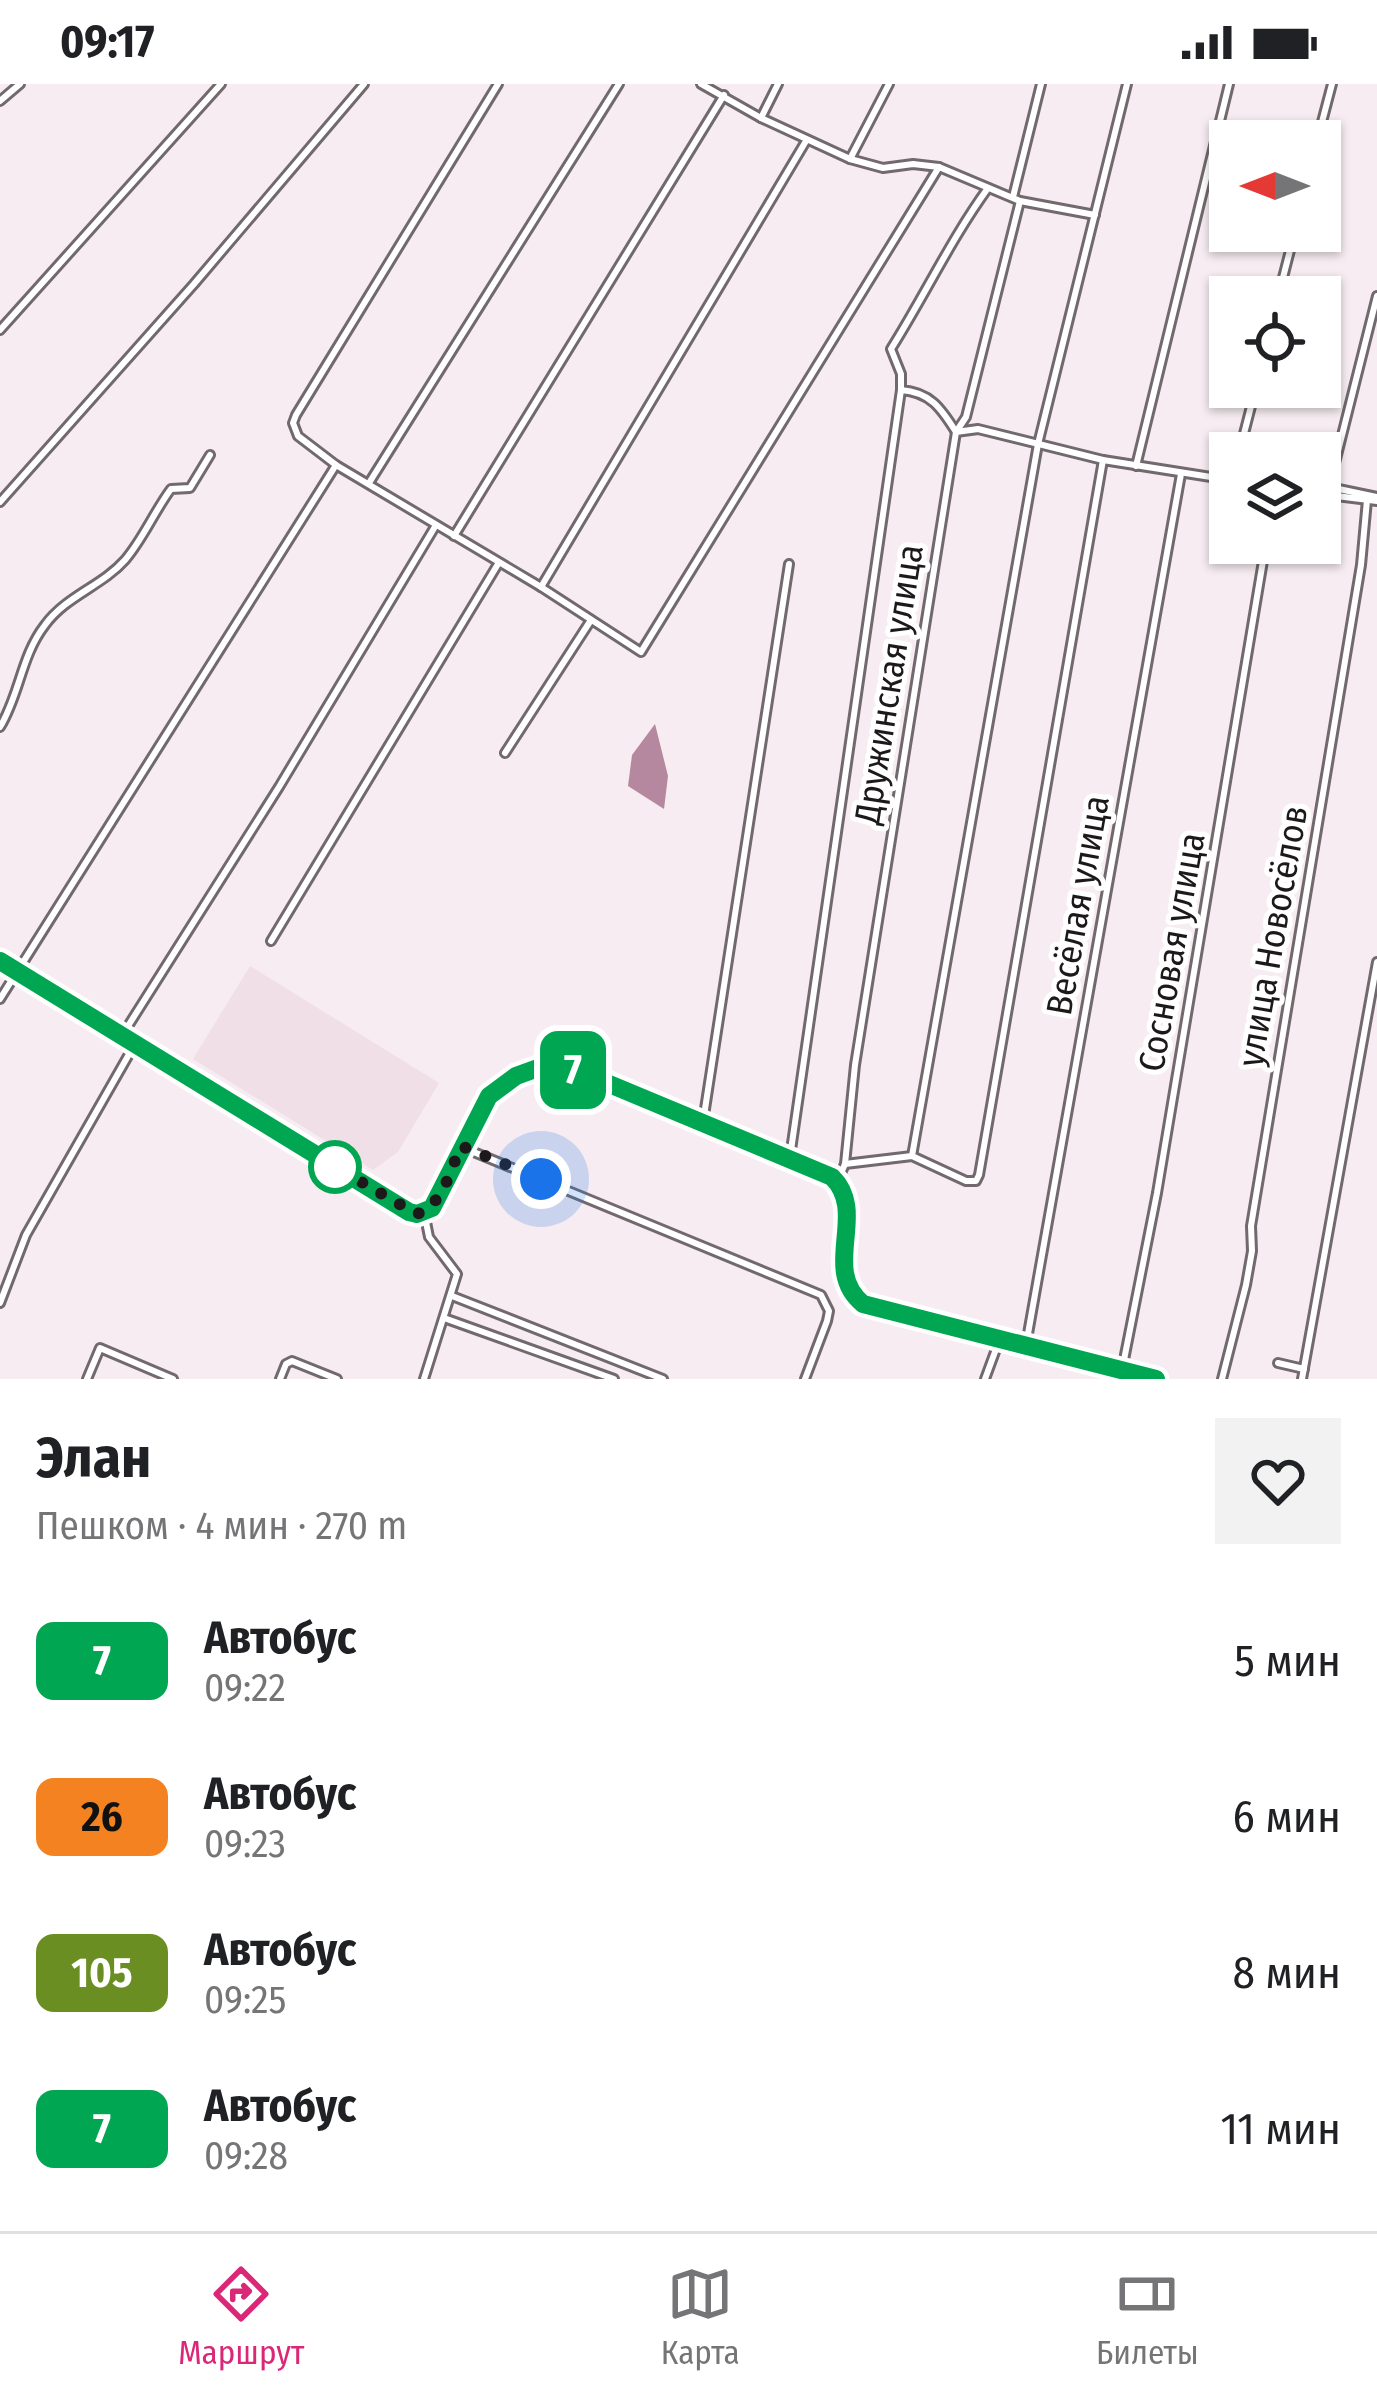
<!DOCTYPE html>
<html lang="ru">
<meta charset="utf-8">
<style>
:root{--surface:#fff;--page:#f2f2f2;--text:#202124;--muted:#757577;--line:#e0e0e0;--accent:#db2777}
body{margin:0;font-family:"Fira Sans Condensed",sans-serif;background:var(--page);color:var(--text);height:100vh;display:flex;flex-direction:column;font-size:45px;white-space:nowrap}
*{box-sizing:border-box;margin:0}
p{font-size:39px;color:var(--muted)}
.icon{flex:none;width:66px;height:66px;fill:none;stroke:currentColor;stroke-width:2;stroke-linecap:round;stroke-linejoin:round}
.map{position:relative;height:1295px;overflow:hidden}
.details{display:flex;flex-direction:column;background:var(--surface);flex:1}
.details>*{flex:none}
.badge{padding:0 24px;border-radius:18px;font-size:42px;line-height:78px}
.needle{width:78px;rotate:270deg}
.tools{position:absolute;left:1209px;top:36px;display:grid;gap:24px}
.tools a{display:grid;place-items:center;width:132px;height:132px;border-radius:0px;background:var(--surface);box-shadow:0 3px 9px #0004;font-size:60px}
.you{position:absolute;width:60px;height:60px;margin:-30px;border:9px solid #fff;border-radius:50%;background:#1a73e8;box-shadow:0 0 0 18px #1a73e833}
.map>.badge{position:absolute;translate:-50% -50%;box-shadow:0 0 0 6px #fff}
.round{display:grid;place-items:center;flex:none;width:126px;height:126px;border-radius:0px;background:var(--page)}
.head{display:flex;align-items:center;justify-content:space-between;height:204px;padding:0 36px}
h1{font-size:57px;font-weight:700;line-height:90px}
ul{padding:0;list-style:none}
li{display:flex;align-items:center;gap:36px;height:156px;padding:0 36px}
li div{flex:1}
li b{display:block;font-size:45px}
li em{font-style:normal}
li .badge{min-width:132px;font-weight:700;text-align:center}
.status{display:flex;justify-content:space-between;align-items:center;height:84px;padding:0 60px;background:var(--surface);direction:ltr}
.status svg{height:33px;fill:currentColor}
.menu{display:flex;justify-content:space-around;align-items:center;height:168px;border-top:3px solid var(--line);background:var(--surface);font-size:33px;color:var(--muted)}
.menu a{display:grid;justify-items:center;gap:6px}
.menu .on{color:var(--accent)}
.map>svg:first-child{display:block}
.built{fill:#f1dfe8}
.water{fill:#b6889f}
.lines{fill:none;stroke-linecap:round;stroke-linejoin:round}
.street-casing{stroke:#71696d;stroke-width:12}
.secondary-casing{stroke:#71696d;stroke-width:15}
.street{stroke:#fff;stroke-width:6}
.secondary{stroke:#f6d3e6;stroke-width:9}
.line-casing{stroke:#fff;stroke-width:27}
.line{stroke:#00a651;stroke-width:18}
.walk{stroke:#1d191b;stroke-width:12;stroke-dasharray:0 21.6}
.stop-dot{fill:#fff;stroke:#00a651;stroke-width:6}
.labels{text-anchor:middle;stroke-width:10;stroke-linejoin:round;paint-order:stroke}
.street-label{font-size:36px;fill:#1d191b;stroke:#fff}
</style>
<div class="status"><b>09:17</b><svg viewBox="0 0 49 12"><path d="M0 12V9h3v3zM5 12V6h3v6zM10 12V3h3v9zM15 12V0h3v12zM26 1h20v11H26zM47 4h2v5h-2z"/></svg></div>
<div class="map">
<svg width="1377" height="1295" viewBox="0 0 1377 1295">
<rect width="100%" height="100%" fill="#f6ecf1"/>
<polygon class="built" points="250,882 439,999 398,1068 373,1086 193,975"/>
<polygon class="water" points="655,640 668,692 664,725 628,702 632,671"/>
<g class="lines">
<g class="street-casing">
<g id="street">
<polyline points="498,0 296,331 293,339 298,352 336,381 541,503 641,568 939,83"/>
<polyline points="701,0 761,34 850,75 883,84 913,80 939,83 1020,117 1095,131"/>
<polyline points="0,17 20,0"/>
<polyline points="761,34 778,0"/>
<polyline points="1317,57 1332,0"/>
<polyline points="850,75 889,0"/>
<path d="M988,104C951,155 925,211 891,265L901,290V306C930,308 941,324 956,348L978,345L1103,376L1230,396"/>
<polyline points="1013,113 1041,0"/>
<polyline points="1278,213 1295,147"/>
<polyline points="0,246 221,0"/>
<polyline points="1239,369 1256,303"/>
<polyline points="1136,382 1229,0"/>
<polyline points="369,399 619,0"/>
<polyline points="1320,401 1377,413"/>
<polyline points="1329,403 1377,212"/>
<polyline points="1320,410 1377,417"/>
<polyline points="0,418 194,200 364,0"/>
<polyline points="454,452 724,11"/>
<polyline points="541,503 806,57"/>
<path d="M0,643C20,610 21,572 45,541C66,512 102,502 125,476C143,455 154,428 171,405L190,404L210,371"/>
<polyline points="505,669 591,536"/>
<polyline points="271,857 498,480"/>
<polyline points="0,915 336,381"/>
<polyline points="123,950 279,703 436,441"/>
<polyline points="703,1038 789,480"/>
<polyline points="464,1064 821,1211 829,1227 827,1237 805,1295"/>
<polyline points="912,1072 1038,360 1127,0"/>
<polyline points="790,1073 901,306"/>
<polyline points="845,1080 912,1072 966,1097 976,1097 979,1091 1103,376"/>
<polyline points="837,1098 845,1080 855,981 956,348 966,333 1020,117"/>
<polyline points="452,1212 663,1295"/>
<polyline points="0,1219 26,1151 136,958"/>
<polyline points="444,1234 614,1295"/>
<polyline points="1026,1261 1181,390"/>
<polyline points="1278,1279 1304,1285"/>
<polyline points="1122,1286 1157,1109 1266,459"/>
<polyline points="87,1295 100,1264 173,1295"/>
<polyline points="280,1295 286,1280 292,1277 337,1295"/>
<polyline points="424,1295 457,1190 429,1153 424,1128"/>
<polyline points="985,1295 999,1257"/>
<polyline points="1222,1295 1246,1201 1252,1167 1251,1142 1361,481 1367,416 1356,410"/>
<polyline points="1302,1295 1377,878"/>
</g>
</g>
<g class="secondary-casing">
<path id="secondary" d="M0,876L409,1128L417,1130L432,1124C474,1063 475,964 578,987L832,1093C868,1130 821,1185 863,1220L1157,1295"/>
</g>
<use href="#street" class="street"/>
<use href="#secondary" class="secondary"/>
</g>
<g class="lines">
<g class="line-casing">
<path id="line" d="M0,877L409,1128L417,1130L432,1124L489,1012L516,992L538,984L578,987L832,1093C869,1129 820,1185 863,1220L1156,1295"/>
</g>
<use href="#line" class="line"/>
<path class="walk" d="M335,1083L330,1080L417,1130C443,1121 450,1086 461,1062L541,1095"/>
</g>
<circle class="stop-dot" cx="335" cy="1083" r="24"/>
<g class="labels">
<g class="street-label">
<text transform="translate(888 600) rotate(-81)" y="13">Дружинская улица</text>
<text transform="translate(1077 821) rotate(-80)" y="13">Весёлая улица</text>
<text transform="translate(1272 852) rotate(-80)" y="13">улица Новосёлов</text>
<text transform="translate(1171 868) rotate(-80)" y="13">Сосновая улица</text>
</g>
</g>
</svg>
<div class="tools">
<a><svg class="needle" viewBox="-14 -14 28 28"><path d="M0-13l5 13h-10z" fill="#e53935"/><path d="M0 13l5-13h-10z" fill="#757577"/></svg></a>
<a><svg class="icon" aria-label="locate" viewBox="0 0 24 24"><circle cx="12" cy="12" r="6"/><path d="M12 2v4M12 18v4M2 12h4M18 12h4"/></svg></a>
<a><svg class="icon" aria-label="layers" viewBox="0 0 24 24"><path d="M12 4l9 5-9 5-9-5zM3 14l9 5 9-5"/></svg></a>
</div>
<div class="you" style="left:541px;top:1095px"></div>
<b class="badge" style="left:573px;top:986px;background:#00a651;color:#fff">7</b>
</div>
<section class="details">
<div class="head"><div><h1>Элан</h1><p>Пешком · 4 мин · 270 m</p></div><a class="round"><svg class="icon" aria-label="heart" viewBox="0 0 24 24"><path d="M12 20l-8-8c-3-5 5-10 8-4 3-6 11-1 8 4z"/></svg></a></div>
<ul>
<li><span class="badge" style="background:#00a651;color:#fff">7</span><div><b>Автобус</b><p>09:22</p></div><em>5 мин</em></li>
<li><span class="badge" style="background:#f58220;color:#111">26</span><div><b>Автобус</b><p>09:23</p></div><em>6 мин</em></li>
<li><span class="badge" style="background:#6b8e23;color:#fff">105</span><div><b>Автобус</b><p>09:25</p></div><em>8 мин</em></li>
<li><span class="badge" style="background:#00a651;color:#fff">7</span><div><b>Автобус</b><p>09:28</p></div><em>11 мин</em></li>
</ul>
</section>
<nav class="menu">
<a class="on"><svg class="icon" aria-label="directions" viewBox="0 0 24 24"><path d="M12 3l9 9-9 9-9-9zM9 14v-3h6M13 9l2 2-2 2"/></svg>Маршрут</a>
<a><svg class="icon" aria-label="map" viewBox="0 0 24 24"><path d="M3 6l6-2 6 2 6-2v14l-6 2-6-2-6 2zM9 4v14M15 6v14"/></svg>Карта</a>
<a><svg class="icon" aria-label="tickets" viewBox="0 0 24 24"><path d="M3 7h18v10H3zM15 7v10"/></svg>Билеты</a>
</nav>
